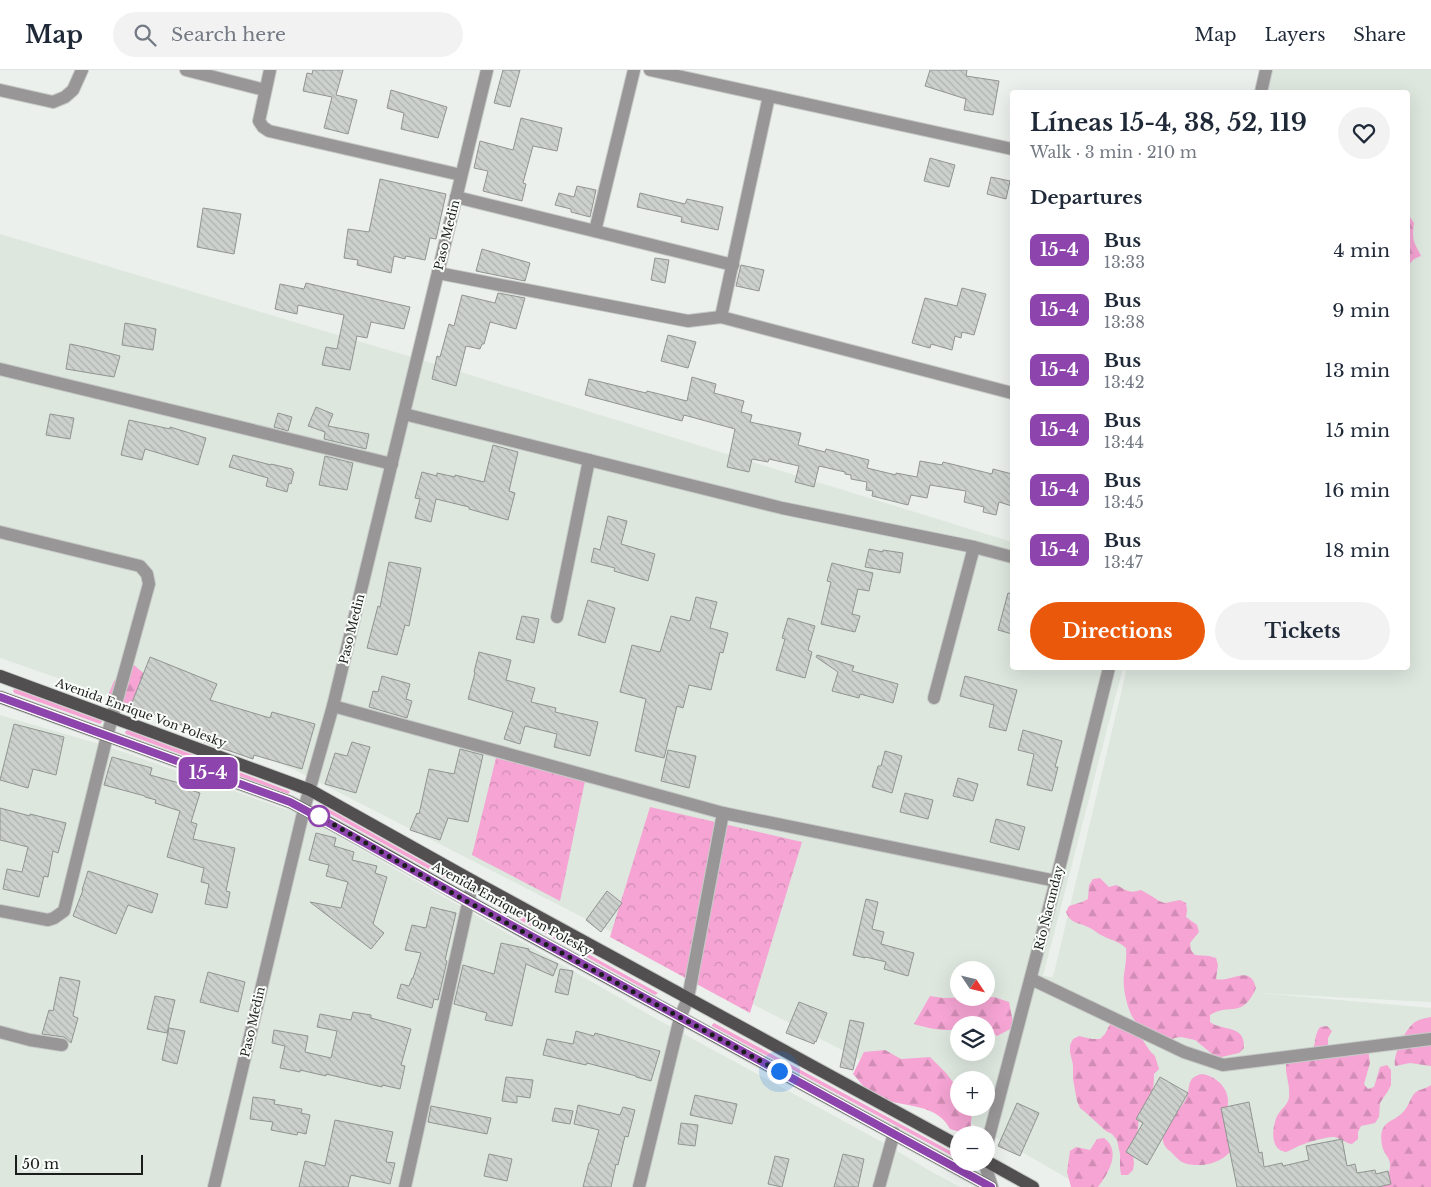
<!DOCTYPE html>
<meta charset="utf-8">
<style>
:root{--surface:#fff;--page:#f2f2f3;--text:#1f2937;--muted:#747a83;--line:#e0e1e3;--accent:#ea580c}
body{margin:0;font-family:"Libre Baskerville",serif;background:var(--page);color:var(--text);height:100vh;display:flex;flex-direction:column;font-size:19px;white-space:nowrap}
*{box-sizing:border-box;margin:0}
p{font-size:16px;color:var(--muted)}
.icon{flex:none;width:28px;height:28px;fill:none;stroke:currentColor;stroke-width:2;stroke-linecap:round;stroke-linejoin:round}
.map{position:relative;flex:1;overflow:hidden}
.sheet{position:absolute;left:1010px;top:20px;width:400px;height:580px;display:flex;flex-direction:column;background:var(--surface);border-radius:5px;box-shadow:0 5px 20px #0002}
.sheet>*{flex:none}
.badge{padding:0 10px;border-radius:8px;font-size:18px;line-height:32px}
.needle{width:32px;rotate:125deg}
.buttons{position:absolute;left:950px;top:891px;display:grid;gap:10px}
.buttons a{display:grid;place-items:center;width:45px;height:45px;border-radius:50%;background:var(--surface);box-shadow:0 5px 20px #0002;font-size:25px}
.scale{position:absolute;left:15px;bottom:12px;width:128px;box-sizing:border-box;padding-left:5px;border:2px solid #1b1d1c;border-top:0;font-size:14px;line-height:18px;white-space:nowrap;color:#1b1d1c;-webkit-text-stroke:4px #f9fdfa;paint-order:stroke}
.you{position:absolute;width:25px;height:25px;margin:-12px;border:4px solid #fff;border-radius:50%;background:#1a73e8;box-shadow:0 0 0 8px #1a73e833}
.map>.badge{position:absolute;translate:-50% -50%;box-shadow:0 0 0 2px #fff}
h2{padding:0 20px;font-size:19px;line-height:45px}
.round{display:grid;place-items:center;flex:none;width:52px;height:52px;border-radius:26px;background:var(--page)}
.overview{display:flex;align-items:center;justify-content:space-between;height:85px;padding:0 20px}
h1{font-size:24px;font-weight:800;line-height:38px}
.button{display:flex;gap:10px;margin-top:auto;padding:10px 20px}
.button a{flex:1;height:58px;border-radius:30px;background:var(--accent);color:#fff;font-size:20px;font-weight:800;line-height:58px;text-align:center}
.button a+a{background:var(--page);color:var(--text)}
ul{padding:0;list-style:none}
li{display:flex;align-items:center;gap:15px;height:60px;padding:0 20px}
li div{flex:1}
li b{display:block;font-size:19px}
li em{font-style:normal}
li .badge{min-width:55px;font-weight:700;text-align:center}
header{display:flex;align-items:center;gap:30px;box-sizing:border-box;height:70px;padding:0 25px;background:var(--surface);border-bottom:1px solid var(--line)}
header strong{font-size:24px}
nav{display:flex;gap:28px;margin-inline-start:auto;font-size:18px}
.search{width:350px;height:45px;background:var(--page);display:flex;align-items:center;gap:12px;box-sizing:border-box;padding:0 18px;border-radius:28px;color:var(--muted);font-size:19px}
.map>svg:first-child{display:block}
.built{fill:#dde7de;fill-rule:evenodd}
.green{fill:#f5a4d3}
.forest{fill:url(#forest-firs)}
.park{fill:url(#park-crowns)}
.building{fill:url(#building-back-hatch);stroke:#919491}
.lines{fill:none;stroke-linecap:round;stroke-linejoin:round}
.minor-casing{stroke:#c6cac7;stroke-width:14}
.major-casing{stroke:#c6cac7;stroke-width:14}
.minor{stroke:#989697;stroke-width:12}
.major{stroke:#524f51;stroke-width:12}
.line-casing{stroke:#fff;stroke-width:11}
.line{stroke:#8e44ad;stroke-width:8}
.walk{stroke:#1b1d1c;stroke-width:5;stroke-dasharray:0 9}
.stop-dot{fill:#fff;stroke:#8e44ad;stroke-width:2.5}
.labels{text-anchor:middle;stroke-width:4;stroke-linejoin:round;paint-order:stroke}
.street-label{font-size:12px;fill:#1b1d1c;stroke:#f9fdfa}
</style>
<header>
<strong>Map</strong>
<div class="search"><svg class="icon" aria-label="search" viewBox="0 0 24 24"><circle cx="10" cy="10" r="6"/><path d="M15 15l6 6"/></svg>Search here</div>
<nav><a>Map</a><a>Layers</a><a>Share</a></nav>
</header>
<div class="map">
<svg width="1431" height="1117" viewBox="0 0 1431 1117">
<defs>
<pattern id="forest-firs" width="22" height="20" patternUnits="userSpaceOnUse" patternTransform="scale(1.25)"><rect width="22" height="20" fill="#f5a4d3"/><path d="M5 1l3.5 6h-7zM16 11l3.5 6h-7z" fill="#d18db5"/></pattern>
<pattern id="park-crowns" width="20" height="18" patternUnits="userSpaceOnUse" patternTransform="scale(1.25)"><rect width="20" height="18" fill="#f5a4d3"/><path d="M2 6a3 3 0 1 1 6 0M12 15a3 3 0 1 1 6 0" fill="none" stroke="#d18db5"/></pattern>
<pattern id="building-back-hatch" width="6" height="6" patternUnits="userSpaceOnUse" patternTransform="scale(1.25)"><rect width="6" height="6" fill="#cdd1ce"/><path d="M-1 5l2 2M0 0l6 6M5-1l2 2" fill="none" stroke="#afb3b0"/></pattern>
</defs>
<rect width="100%" height="100%" fill="#ecf0ec"/>
<g class="built">
<path d="M1270,0H1431V932L1257,923L1431,938V1117H1083L846,982L293,699L81,616L0,588V164L435,294L1012,472V598H1123L1043,906L1053,907L1127,598H1408V22H1265ZM959,900H986V928H959ZM959,955H986V982H959ZM959,1010H986V1038H959Z"/>
<polygon points="0,645 106,676 299,744 662,952 882,1072 932,1102 960,1117 0,1117"/>
</g>
<g class="green">
<polygon points="15,619 102,651 102,652 100,654 14,623 13,620"/>
<polygon points="127,660 289,721 290,722 288,724 126,664 125,662"/>
<polygon points="327,738 454,809 454,812 452,812 325,741 324,740"/>
<polygon points="486,828 488,828 658,923 655,925 486,831"/>
<polygon points="714,953 954,1083 955,1085 952,1086 712,956 712,955"/>
</g>
<g class="forest">
<path d="M1408,147H1410L1414,153C1413,159 1412,168 1415,174C1417,179 1419,181 1421,186L1414,189L1408,196Z"/>
<polygon points="134,595 149,608 154,627 145,641 130,640 117,636 109,623 114,611"/>
<path d="M1100,808L1109,817L1116,815C1127,820 1128,824 1141,820L1153,827L1159,831L1165,833L1180,830L1186,833L1187,840L1186,847L1197,855L1199,862L1190,873L1191,880L1195,885L1209,886L1216,888L1218,895L1216,909C1231,913 1250,893 1256,918C1242,950 1230,932 1210,945V952C1224,962 1245,954 1244,978L1239,983L1217,988L1195,970L1181,967L1174,968L1168,976C1158,969 1145,962 1137,953C1128,945 1122,917 1124,905C1125,896 1127,888 1126,878C1119,871 1110,870 1101,865C1097,863 1093,859 1088,857C1078,852 1071,854 1066,842L1069,836L1082,832L1088,829L1089,815L1093,809Z"/>
<path d="M930,926L943,928L994,927L1009,932L1014,957L997,966L986,958V955H959V959C944,962 928,958 914,954Z"/>
<path d="M1431,947V996L1410,993L1395,996C1393,984 1405,959 1415,952C1420,949 1426,948 1431,947Z"/>
<path d="M1111,952L1138,963L1150,981L1155,986L1159,999L1154,1004C1154,1018 1152,1037 1139,1044L1138,1059L1133,1086L1134,1093L1133,1100L1128,1105H1121L1120,1098V1084L1117,1070L1112,1064L1106,1061L1085,1042L1080,1038L1077,1031L1073,1009V995L1070,982V975L1073,969L1079,966L1092,969H1100L1105,964Z"/>
<path d="M1327,956L1332,961L1328,968V975L1334,980L1368,979L1370,993L1364,1014L1368,1019L1374,1017L1380,997L1387,995L1391,1000V1015L1388,1021L1380,1033L1379,1047L1375,1053L1361,1056L1358,1062V1069L1352,1074C1345,1073 1341,1068 1334,1067C1331,1066 1307,1072 1304,1074C1297,1076 1292,1080 1286,1082C1285,1082 1279,1080 1279,1079C1270,1073 1273,1051 1279,1043C1283,1037 1288,1035 1289,1027C1291,1014 1283,1002 1287,989L1312,983C1316,974 1314,965 1320,957Z"/>
<path d="M885,980L901,989L930,987L946,1003L959,1020V1038H970L972,1041L970,1065L950,1059C935,1029 893,1040 869,1022C863,1017 858,1009 853,1004L864,982Z"/>
<path d="M1202,1004C1215,1006 1227,1016 1228,1030C1228,1036 1227,1041 1227,1046C1226,1058 1229,1071 1230,1082C1219,1094 1200,1098 1184,1093C1179,1091 1176,1087 1172,1083C1169,1080 1164,1077 1163,1071C1161,1059 1179,1041 1185,1031C1192,1019 1184,1008 1202,1004Z"/>
<path d="M1431,1015V1117H1375L1383,1107L1389,1104C1393,1086 1385,1089 1382,1075C1378,1049 1393,1054 1404,1041C1408,1037 1410,1029 1414,1024C1418,1019 1426,1019 1431,1015Z"/>
<path d="M1104,1068C1122,1081 1108,1104 1098,1117H1071L1067,1102L1070,1081L1076,1077L1090,1080L1097,1069Z"/>
</g>
<g class="park">
<polygon points="496,688 585,711 560,831 472,785"/>
<polygon points="650,737 802,772 750,943 610,867"/>
</g>
<g class="building">
<polygon points="313,0 343,0 336,25 357,30 348,64 324,58 332,27 303,21 307,3 312,4"/>
<polygon points="503,0 520,0 510,37 494,33"/>
<polygon points="930,0 967,0 966,6 999,11 993,45 964,40 966,29 925,16"/>
<polygon points="391,20 447,37 438,68 401,59 404,43 387,38"/>
<polygon points="521,48 562,58 557,81 533,76 523,113 526,114 522,131 483,121 488,101 474,98 480,71 513,80"/>
<polygon points="930,88 955,95 949,117 924,111"/>
<polygon points="991,107 1010,111 1006,129 987,124"/>
<polygon points="380,109 446,124 436,169 430,168 425,190 406,186 405,189 394,186 391,203 357,195 358,190 344,188 348,159 369,162"/>
<polygon points="577,116 596,120 590,147 571,142 571,139 555,135 559,123 574,127"/>
<polygon points="640,123 685,134 687,129 723,137 718,160 681,152 682,147 637,137"/>
<polygon points="203,138 241,144 234,184 197,177"/>
<polygon points="482,179 530,193 525,211 476,201"/>
<polygon points="655,188 669,190 665,213 651,210"/>
<polygon points="741,195 764,200 759,221 736,216"/>
<polygon points="306,213 410,237 404,259 371,252 367,268 357,266 350,300 322,295 326,277 337,279 344,245 298,235 297,244 275,239 280,214 304,219"/>
<polygon points="962,218 986,224 974,265 962,262 961,268 955,266 952,280 931,274 930,278 912,273 925,228 957,236"/>
<polygon points="498,223 525,228 516,259 490,252 484,274 482,274 480,279 466,276 456,316 432,309 437,286 440,287 449,254 454,256 462,225 495,233"/>
<polygon points="125,253 156,259 153,280 122,275"/>
<polygon points="668,265 696,272 688,298 661,291"/>
<polygon points="70,274 89,278 120,286 114,307 66,299"/>
<polygon points="692,307 716,314 714,323 744,331 741,342 752,345 750,352 801,363 798,375 825,382 826,379 869,390 867,398 896,405 896,403 917,407 920,391 942,395 943,392 992,404 993,399 1012,404 1012,436 999,432 996,445 983,442 984,437 964,432 966,421 930,415 927,428 911,425 908,435 872,426 873,421 866,420 867,412 851,409 851,405 845,404 845,402 819,396 814,417 795,412 799,396 769,389 768,392 752,389 749,402 727,397 735,359 684,345 682,351 585,325 589,309 646,323 647,321 687,331"/>
<polygon points="316,337 333,344 328,356 369,364 366,379 324,369 325,362 308,356"/>
<polygon points="278,343 292,347 288,361 274,357"/>
<polygon points="50,344 74,348 70,369 46,365"/>
<polygon points="129,350 170,359 170,357 206,368 198,395 145,379 142,390 121,385"/>
<polygon points="493,375 518,382 509,421 515,423 508,450 469,439 469,437 436,429 431,452 415,448 420,429 415,428 422,402 437,406 437,403 455,407 455,405 484,412"/>
<polygon points="233,385 271,395 271,394 292,399 292,401 294,402 291,414 289,413 287,422 266,416 268,408 229,397"/>
<polygon points="325,386 353,393 347,420 319,415"/>
<polygon points="608,446 627,451 621,474 655,484 648,511 614,501 615,498 591,492 594,478 600,480"/>
<polygon points="869,479 883,482 883,480 903,483 900,503 865,497"/>
<polygon points="389,492 421,498 409,556 405,555 397,585 367,578 378,536 380,537"/>
<polygon points="832,493 873,503 869,521 858,519 852,544 860,546 855,562 821,554 831,512 827,511"/>
<polygon points="1008,523 1012,524 1012,564 998,560"/>
<polygon points="696,527 717,532 710,558 728,563 723,583 720,582 711,620 689,615 683,638 677,636 664,688 635,681 646,629 620,622 632,575 660,582 671,546 690,551"/>
<polygon points="588,530 615,538 605,573 578,565"/>
<polygon points="522,546 539,549 534,573 516,569"/>
<polygon points="788,548 815,556 808,580 812,582 805,608 776,600 785,569 782,568"/>
<polygon points="479,582 511,590 506,610 535,618 531,632 556,638 555,642 598,652 590,686 554,677 557,664 525,656 520,674 504,669 513,642 468,629 475,603 474,602"/>
<polygon points="817,585 854,596 852,601 898,614 893,633 860,624 859,628 832,621 838,602 816,587"/>
<polygon points="150,587 217,614 210,630 270,648 272,642 315,654 302,699 254,685 253,689 204,672 207,665 131,635"/>
<polygon points="382,606 410,614 406,629 412,631 407,648 369,637 373,621 378,622"/>
<polygon points="965,606 1017,620 1006,661 989,657 994,635 960,626"/>
<polygon points="14,654 64,667 56,705 33,699 28,718 0,710"/>
<polygon points="1023,660 1062,671 1055,697 1058,697 1052,721 1027,715 1034,684 1018,680"/>
<polygon points="352,672 370,677 356,723 325,714 335,683 347,686"/>
<polygon points="460,679 483,685 468,752 448,748 440,770 410,760 417,743 419,744 429,699 454,704"/>
<polygon points="668,680 696,686 689,718 661,711"/>
<polygon points="885,681 902,686 892,723 872,717 878,696 881,696"/>
<polygon points="112,687 152,698 150,705 179,713 178,716 200,723 191,752 197,754 193,769 235,778 226,821 230,822 227,838 205,834 209,814 201,812 204,798 167,787 180,741 155,733 156,730 145,727 145,726 104,715"/>
<polygon points="958,708 978,714 973,731 953,726"/>
<polygon points="905,723 933,730 928,749 900,742"/>
<polygon points="0,738 30,746 30,744 66,753 58,783 53,781 48,807 44,806 39,827 3,819 7,799 22,802 28,777 0,770"/>
<polygon points="996,749 1025,757 1019,780 990,772"/>
<polygon points="316,763 336,768 334,776 354,782 352,790 377,796 375,803 387,807 373,854 384,863 371,879 310,832 341,838 348,812 326,806 329,795 309,790"/>
<polygon points="88,801 158,824 152,843 128,835 116,864 73,846 83,820 82,820"/>
<polygon points="607,821 622,833 601,862 586,850"/>
<polygon points="866,829 878,832 872,859 884,862 881,874 914,883 908,906 884,899 886,892 866,887 865,888 853,885"/>
<polygon points="431,837 456,843 445,890 447,891 438,930 434,929 432,938 397,928 401,914 409,916 412,908 413,908 421,883 405,880 412,855 426,858"/>
<polygon points="501,873 529,879 529,881 558,894 553,906 526,894 512,956 485,950 487,943 454,934 463,895 494,904"/>
<polygon points="560,899 573,901 568,925 555,922"/>
<polygon points="208,902 245,912 238,942 200,932"/>
<polygon points="60,907 80,911 73,946 78,948 71,973 64,967 42,964 49,940 53,941"/>
<polygon points="155,926 175,930 167,963 147,959"/>
<polygon points="799,932 827,943 816,972 815,971 814,974 786,963"/>
<polygon points="353,942 371,945 371,948 411,959 401,995 405,996 400,1019 382,1015 382,1017 326,1004 326,1006 300,1000 300,1002 280,998 285,976 272,973 274,960 308,966 305,982 331,988 337,961 317,957 320,944 351,950"/>
<polygon points="850,950 864,953 853,1000 840,997"/>
<polygon points="169,958 185,961 177,994 162,990"/>
<polygon points="576,961 594,966 595,963 660,981 651,1011 636,1007 636,1006 587,993 586,995 543,985 547,969 573,974"/>
<polygon points="506,1007 533,1010 530,1028 517,1026 517,1033 502,1031"/>
<polygon points="1160,1007 1188,1023 1147,1095 1126,1082 1143,1053 1136,1049"/>
<polygon points="695,1025 737,1034 732,1054 690,1045"/>
<polygon points="253,1027 275,1030 274,1034 302,1039 301,1043 310,1045 306,1064 298,1062 297,1065 271,1060 273,1052 250,1049"/>
<polygon points="1249,1032 1259,1083 1262,1082 1264,1097 1282,1093 1283,1096 1309,1090 1306,1076 1342,1069 1347,1096 1355,1094 1357,1103 1375,1100 1376,1104 1388,1101 1391,1114 1378,1117 1237,1117 1221,1038"/>
<polygon points="1017,1033 1039,1043 1020,1086 998,1076"/>
<polygon points="578,1035 620,1045 623,1037 635,1040 628,1067 625,1066 618,1095 616,1094 611,1117 583,1117 589,1093 590,1093 599,1060 574,1054"/>
<polygon points="431,1036 491,1048 487,1064 428,1052"/>
<polygon points="555,1038 573,1041 570,1054 552,1051"/>
<polygon points="335,1050 393,1062 386,1092 395,1093 390,1114 351,1105 348,1117 299,1117 305,1091 325,1096"/>
<polygon points="681,1053 698,1055 695,1076 678,1074"/>
<polygon points="489,1084 512,1089 507,1111 484,1106"/>
<polygon points="843,1084 864,1089 858,1117 834,1117"/>
<polygon points="775,1086 789,1089 782,1117 768,1114"/>
</g>
<g class="lines">
<g class="minor-casing">
<g id="minor">
<polyline points="186,0 265,20"/>
<polyline points="270,0 259,51 263,57 269,61 461,105"/>
<polyline points="650,0 1012,79"/>
<polyline points="0,20 53,32 65,27 73,20 82,0"/>
<polyline points="1261,22 1266,0"/>
<polyline points="456,127 733,195"/>
<polyline points="595,161 634,0"/>
<polyline points="438,203 688,251 721,247 1012,323"/>
<polyline points="721,247 769,26"/>
<polyline points="0,299 392,394"/>
<polyline points="404,344 782,438 974,477 1012,487"/>
<polyline points="0,462 140,496 147,504 149,514 107,666 64,841 54,848 48,850 0,841"/>
<polyline points="557,547 589,390"/>
<polyline points="934,628 974,477"/>
<polyline points="333,636 723,743 1056,811"/>
<polyline points="1031,909 1184,982 1223,995 1431,969"/>
<polyline points="0,962 30,970 62,975"/>
<polyline points="986,1078 1056,811 1109,598"/>
<polyline points="984,1092 992,1117"/>
<polyline points="214,1117 304,739 333,636 487,0"/>
<polyline points="405,1117 473,811"/>
<polyline points="639,1117 680,948 688,928 723,743"/>
<polyline points="879,1117 894,1063"/>
</g>
</g>
<g class="major-casing">
<g id="major">
<polyline points="0,606 310,720 473,811 959,1076"/>
<path d="M0,627L290,732C371,774 449,821 529,865C683,950 837,1032 991,1117"/>
<polyline points="986,1091 1033,1117"/>
</g>
</g>
<use href="#minor" class="minor"/>
<use href="#major" class="major"/>
</g>
<g class="lines">
<g class="line-casing">
<path id="line" d="M0,627L290,732C362,770 432,812 504,851C666,940 829,1028 991,1117"/>
</g>
<use href="#line" class="line"/>
<polyline class="walk" points="319,746 468,832 779,1001"/>
</g>
<circle class="stop-dot" cx="319" cy="746" r="10"/>
<g class="labels">
<g class="street-label">
<text transform="translate(447 165) rotate(-76)" y="4">Paso Medin</text>
<text transform="translate(352 559) rotate(-76)" y="4">Paso Medin</text>
<text transform="translate(141 643) rotate(20)" y="4">Avenida Enrique Von Polesky</text>
<text transform="translate(1049 838) rotate(-76)" y="4">Río Ñacunday</text>
<text transform="translate(512 839) rotate(29)" y="4">Avenida Enrique Von Polesky</text>
<text transform="translate(253 952) rotate(-77)" y="4">Paso Medin</text>
</g>
</g>
</svg>
<div class="buttons">
<a><svg class="needle" viewBox="-14 -14 28 28"><path d="M0-13l5 13h-10z" fill="#e53935"/><path d="M0 13l5-13h-10z" fill="#747a83"/></svg></a>
<a><svg class="icon" aria-label="layers" viewBox="0 0 24 24"><path d="M12 4l9 5-9 5-9-5zM3 14l9 5 9-5"/></svg></a>
<a>+</a>
<a>−</a>
</div>
<div class="scale">50 m</div>
<div class="you" style="left:779px;top:1001px"></div>
<b class="badge" style="left:208px;top:703px;background:#8e44ad;color:#fff">15-4</b>
<section class="sheet">
<div class="overview"><div><h1>Líneas 15-4, 38, 52, 119</h1><p>Walk · 3 min · 210 m</p></div><a class="round"><svg class="icon" aria-label="heart" viewBox="0 0 24 24"><path d="M12 20l-8-8c-3-5 5-10 8-4 3-6 11-1 8 4z"/></svg></a></div>
<h2>Departures</h2>
<ul>
<li><span class="badge" style="background:#8e44ad;color:#fff">15-4</span><div><b>Bus</b><p>13:33</p></div><em>4 min</em></li>
<li><span class="badge" style="background:#8e44ad;color:#fff">15-4</span><div><b>Bus</b><p>13:38</p></div><em>9 min</em></li>
<li><span class="badge" style="background:#8e44ad;color:#fff">15-4</span><div><b>Bus</b><p>13:42</p></div><em>13 min</em></li>
<li><span class="badge" style="background:#8e44ad;color:#fff">15-4</span><div><b>Bus</b><p>13:44</p></div><em>15 min</em></li>
<li><span class="badge" style="background:#8e44ad;color:#fff">15-4</span><div><b>Bus</b><p>13:45</p></div><em>16 min</em></li>
<li><span class="badge" style="background:#8e44ad;color:#fff">15-4</span><div><b>Bus</b><p>13:47</p></div><em>18 min</em></li>
</ul>
<div class="button"><a>Directions</a><a>Tickets</a></div>
</section>
</div>
